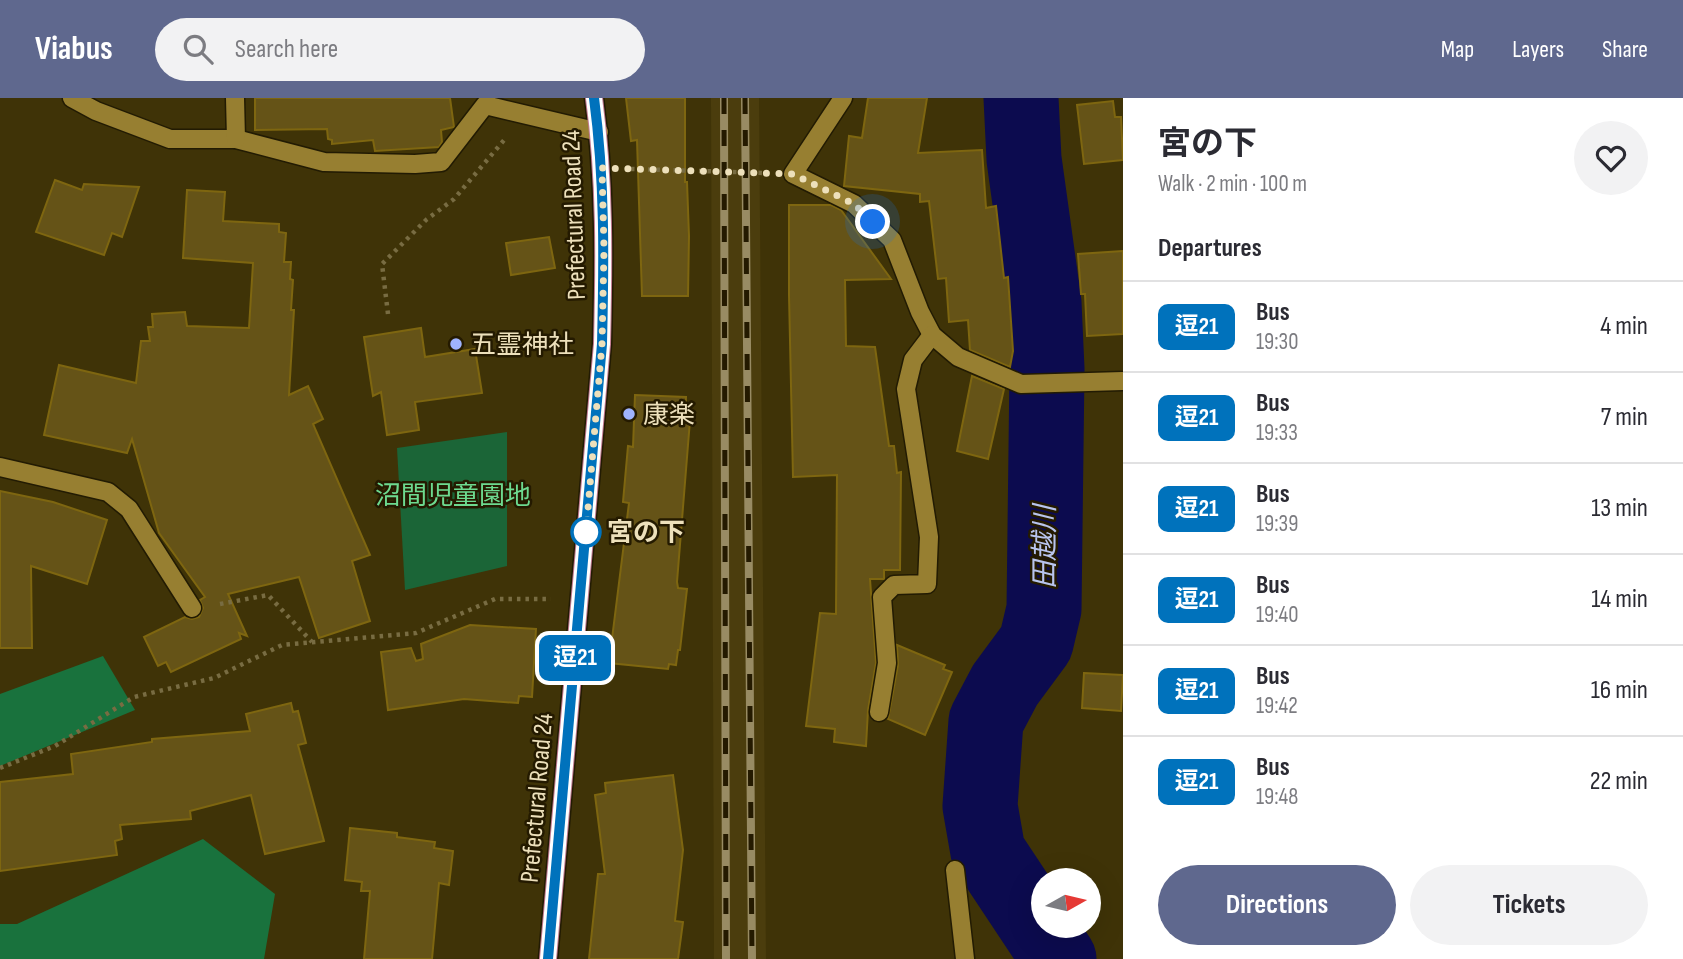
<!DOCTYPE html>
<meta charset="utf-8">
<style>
:root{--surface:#fff;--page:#f2f2f3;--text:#2b2b33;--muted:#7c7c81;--line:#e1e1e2;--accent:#5f688e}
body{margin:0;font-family:"Sofia Sans Condensed","Noto Sans JP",sans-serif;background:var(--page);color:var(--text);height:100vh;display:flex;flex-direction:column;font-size:26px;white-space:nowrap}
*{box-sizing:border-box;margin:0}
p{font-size:23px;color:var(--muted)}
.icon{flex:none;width:38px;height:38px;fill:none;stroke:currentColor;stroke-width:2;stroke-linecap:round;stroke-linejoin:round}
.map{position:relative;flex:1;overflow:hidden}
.sheet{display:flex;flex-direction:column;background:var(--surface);width:560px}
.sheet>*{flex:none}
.badge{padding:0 14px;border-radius:10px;font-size:24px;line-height:46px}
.needle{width:46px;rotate:82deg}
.controls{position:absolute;left:1031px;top:770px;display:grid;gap:14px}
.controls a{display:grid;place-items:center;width:70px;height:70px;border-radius:50%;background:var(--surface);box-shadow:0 7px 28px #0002;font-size:35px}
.you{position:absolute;width:35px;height:35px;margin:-18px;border:5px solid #fff;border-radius:50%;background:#1a73e8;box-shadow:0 0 0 10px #1a73e833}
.map>.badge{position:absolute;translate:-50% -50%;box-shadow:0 0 0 4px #fff}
h2{padding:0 35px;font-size:26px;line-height:63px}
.round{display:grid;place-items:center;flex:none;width:74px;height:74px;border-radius:37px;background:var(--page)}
.summary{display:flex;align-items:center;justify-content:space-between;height:119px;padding:0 35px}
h1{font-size:33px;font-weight:700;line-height:52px}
.primary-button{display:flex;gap:14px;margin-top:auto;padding:14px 35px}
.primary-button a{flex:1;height:80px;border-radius:42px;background:var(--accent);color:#fff;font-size:28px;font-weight:700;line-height:80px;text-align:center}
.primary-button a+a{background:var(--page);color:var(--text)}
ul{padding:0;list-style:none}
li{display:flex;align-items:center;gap:21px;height:91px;padding:0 35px;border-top:2px solid var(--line)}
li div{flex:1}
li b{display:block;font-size:26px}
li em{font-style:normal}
li .badge{min-width:77px;font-weight:700;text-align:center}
header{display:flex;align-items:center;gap:42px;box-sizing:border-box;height:98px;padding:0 35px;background:var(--accent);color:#fff}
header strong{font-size:33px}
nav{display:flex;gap:38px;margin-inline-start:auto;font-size:24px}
.search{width:490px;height:63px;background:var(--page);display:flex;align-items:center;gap:18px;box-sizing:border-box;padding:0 24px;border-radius:38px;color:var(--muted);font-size:26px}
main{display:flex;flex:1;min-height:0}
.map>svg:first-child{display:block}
.built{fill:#4b3d0d}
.green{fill:#1b6537}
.forest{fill:#19723d}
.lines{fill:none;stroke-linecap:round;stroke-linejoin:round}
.river{stroke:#0c0b4f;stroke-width:75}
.building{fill:#655317;stroke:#7e6610;stroke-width:2}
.minor-casing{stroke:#221b03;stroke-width:21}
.major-casing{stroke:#221b03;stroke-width:21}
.path{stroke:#786c42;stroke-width:4.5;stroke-dasharray:3.5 5;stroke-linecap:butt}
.minor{stroke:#977f31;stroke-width:18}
.major{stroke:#c17b91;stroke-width:18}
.rail-casing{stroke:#988b63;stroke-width:8}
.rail{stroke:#241a00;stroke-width:5;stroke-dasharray:16;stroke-linecap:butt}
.line-casing{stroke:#fff;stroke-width:16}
.line{stroke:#0072bc;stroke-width:10}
.walk{stroke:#ede0bb;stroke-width:7;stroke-dasharray:0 12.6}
.poi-dot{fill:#9fb3fd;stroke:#241a00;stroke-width:2.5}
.stop-dot{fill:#fff;stroke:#0072bc;stroke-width:3.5}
.labels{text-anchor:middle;stroke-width:5;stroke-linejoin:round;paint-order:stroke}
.street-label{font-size:26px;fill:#ede0bb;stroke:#241a00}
.poi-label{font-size:26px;fill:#ede0bb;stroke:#241a00;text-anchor:start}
.park-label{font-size:26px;fill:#6dda8f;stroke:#241a00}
.stop-label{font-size:26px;font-weight:bold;fill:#ede0bb;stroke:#241a00;text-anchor:start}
.water-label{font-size:28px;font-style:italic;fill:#b8c4ed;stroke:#241a00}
</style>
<header>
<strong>Viabus</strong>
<div class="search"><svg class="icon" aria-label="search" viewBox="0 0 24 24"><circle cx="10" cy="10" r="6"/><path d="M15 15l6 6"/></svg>Search here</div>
<nav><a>Map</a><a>Layers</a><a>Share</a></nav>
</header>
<main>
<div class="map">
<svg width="1123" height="861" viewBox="0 0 1123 861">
<rect width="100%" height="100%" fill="#3f3307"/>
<polygon class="built" points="711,0 759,0 766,861 714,861"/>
<polygon class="green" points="507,334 507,468 405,492 397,350"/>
<g class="forest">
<polygon points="103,558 135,612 0,668 0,596"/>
<polygon points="203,741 275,796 264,861 0,861 0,826 17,826"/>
</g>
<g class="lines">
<polyline class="river" points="1021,0 1024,61 1044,205 1047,271 1044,511 1036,545 1005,587 986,623 980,708 988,754 1059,861"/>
</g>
<g class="building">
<polygon points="255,0 450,0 454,29 441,32 442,44 439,49 375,53 373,42 332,46 332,42 328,41 327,31 255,32"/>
<polygon points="626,0 685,0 685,84 687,84 689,138 688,198 642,198 637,42 631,43"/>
<polygon points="868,0 927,0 918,55 982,52 986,110 996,108 1004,180 1008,179 1013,253 1010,269 970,252 968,222 949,224 946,180 938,181 929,103 920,104 920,96 844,88 849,38 862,40"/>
<polygon points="1113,3 1115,19 1121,19 1123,62 1084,66 1077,7"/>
<polygon points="55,82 82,92 84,86 139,89 122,139 112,135 104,157 36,134"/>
<polygon points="187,92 225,94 223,123 279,126 279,134 286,135 284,164 291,164 290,181 293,182 291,212 294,212 289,297 308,288 323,321 313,326 370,457 352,463 370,523 319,540 299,479 228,496 247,538 239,535 241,541 171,574 166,564 158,568 144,539 185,519 192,521 199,519 203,510 200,502 205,499 159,435 132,341 127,355 44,337 59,267 136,285 141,243 150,243 148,229 153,229 152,216 185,214 187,228 249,230 253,165 183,160"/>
<polygon points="789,107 831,107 841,112 891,181 845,182 846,248 875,249 889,348 894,348 897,375 901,374 900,472 884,472 884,481 870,481 876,565 868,612 866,648 834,644 835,631 806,628 820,515 836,516 837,377 793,379 789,197"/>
<polygon points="549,139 555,170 511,177 506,145"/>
<polygon points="1123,153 1123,236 1087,238 1085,196 1081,196 1078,156"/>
<polygon points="421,230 425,259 475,251 482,295 415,304 419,332 387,337 381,294 373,298 364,239"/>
<polygon points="972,278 1004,291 988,361 957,353"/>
<polygon points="635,297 686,299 685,322 690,322 677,484 678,490 687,491 680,552 678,552 676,567 669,566 668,571 609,565 629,405 623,404 628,348 633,349"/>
<polygon points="0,393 53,404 107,422 87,486 31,468 32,550 0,550"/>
<polygon points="470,527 536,531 532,599 519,598 518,605 464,601 388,612 381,554 411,550 416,563 423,561 421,546"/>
<polygon points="897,547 945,567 943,571 952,574 925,637 888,621 898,567"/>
<polygon points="1084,575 1123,577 1121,613 1082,610"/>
<polygon points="291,605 293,614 298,613 306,645 298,647 324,743 265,756 251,697 190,713 191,721 120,727 122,741 115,743 117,757 0,773 0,684 73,676 71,656 152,644 152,641 250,633 246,616"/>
<polygon points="673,677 683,752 675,823 683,824 678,861 589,861 598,776 605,776 595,697 606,695 605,685"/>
<polygon points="350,730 397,735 397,739 435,744 434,750 453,753 449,787 439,785 432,861 364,861 370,793 361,793 362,784 345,782"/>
</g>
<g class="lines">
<g class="minor-casing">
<g id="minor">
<polyline points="72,0 96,13 170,41 236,41 324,64 415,66 441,64 485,7 599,34"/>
<polyline points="235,0 236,41"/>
<polyline points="843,0 793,76 854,106 892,142 920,214 932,237 958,259 1021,286 1123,283"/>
<polyline points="0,369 108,394 129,411 192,510"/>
<polyline points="879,614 887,565 882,499 894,487 927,486 929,439 906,291 913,262 932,237"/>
<polyline points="955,772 965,861"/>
</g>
</g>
<g class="major-casing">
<path id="major" d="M548,861L602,246C604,163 605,82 594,0"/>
</g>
<g class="path">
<polyline points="631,71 766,75"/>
<polyline points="388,216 382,166 426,122 454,101 505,41"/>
<polyline points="220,506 268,497 312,544"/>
<polyline points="0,670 55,648 134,599 214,580 282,547 416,535 495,501 551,501"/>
</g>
<use href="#minor" class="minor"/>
<use href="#major" class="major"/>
<g class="rail-casing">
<g id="rail">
<polyline points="724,0 726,861"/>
<polyline points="745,0 752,861"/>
</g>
</g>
<use href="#rail" class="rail"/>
</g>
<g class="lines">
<g class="line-casing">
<path id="line" d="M548,861L602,246C604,163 605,82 594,0"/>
</g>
<use href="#line" class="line"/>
<polyline class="walk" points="586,434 602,246 604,151 602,70 793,76 854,106 873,124"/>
</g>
<g class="poi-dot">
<circle cx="456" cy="246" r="7"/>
<circle cx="629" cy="316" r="7"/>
</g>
<circle class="stop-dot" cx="586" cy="434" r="14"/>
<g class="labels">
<g class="street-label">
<text transform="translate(573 117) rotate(-92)" y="9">Prefectural Road 24</text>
<text transform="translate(536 700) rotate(-85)" y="9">Prefectural Road 24</text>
</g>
<g class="poi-label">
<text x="470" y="255">五霊神社</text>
<text x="643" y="325">康楽</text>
</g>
<g class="park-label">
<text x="453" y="406">沼間児童園地</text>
</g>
<g class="stop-label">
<text x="607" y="443">宮の下</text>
</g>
<g class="water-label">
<text transform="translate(1044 449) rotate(-90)" y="10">田越川</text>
</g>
</g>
</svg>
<div class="controls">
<a><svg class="needle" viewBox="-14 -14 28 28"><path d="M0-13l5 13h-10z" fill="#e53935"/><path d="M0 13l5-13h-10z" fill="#7c7c81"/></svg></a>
</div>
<div class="you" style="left:873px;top:124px"></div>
<b class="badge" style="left:575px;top:560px;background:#0072bc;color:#fff">逗21</b>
</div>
<section class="sheet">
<div class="summary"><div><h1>宮の下</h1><p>Walk · 2 min · 100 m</p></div><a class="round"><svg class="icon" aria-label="heart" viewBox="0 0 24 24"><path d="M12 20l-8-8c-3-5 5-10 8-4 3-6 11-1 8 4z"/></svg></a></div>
<h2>Departures</h2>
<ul>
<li><span class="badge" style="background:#0072bc;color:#fff">逗21</span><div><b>Bus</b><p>19:30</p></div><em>4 min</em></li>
<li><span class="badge" style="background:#0072bc;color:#fff">逗21</span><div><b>Bus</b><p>19:33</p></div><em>7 min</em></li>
<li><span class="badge" style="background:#0072bc;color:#fff">逗21</span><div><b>Bus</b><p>19:39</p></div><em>13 min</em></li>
<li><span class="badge" style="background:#0072bc;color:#fff">逗21</span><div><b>Bus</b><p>19:40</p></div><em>14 min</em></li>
<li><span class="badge" style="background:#0072bc;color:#fff">逗21</span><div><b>Bus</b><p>19:42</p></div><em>16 min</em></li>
<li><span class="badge" style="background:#0072bc;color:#fff">逗21</span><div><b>Bus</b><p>19:48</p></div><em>22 min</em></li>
</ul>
<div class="primary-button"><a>Directions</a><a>Tickets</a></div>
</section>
</main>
